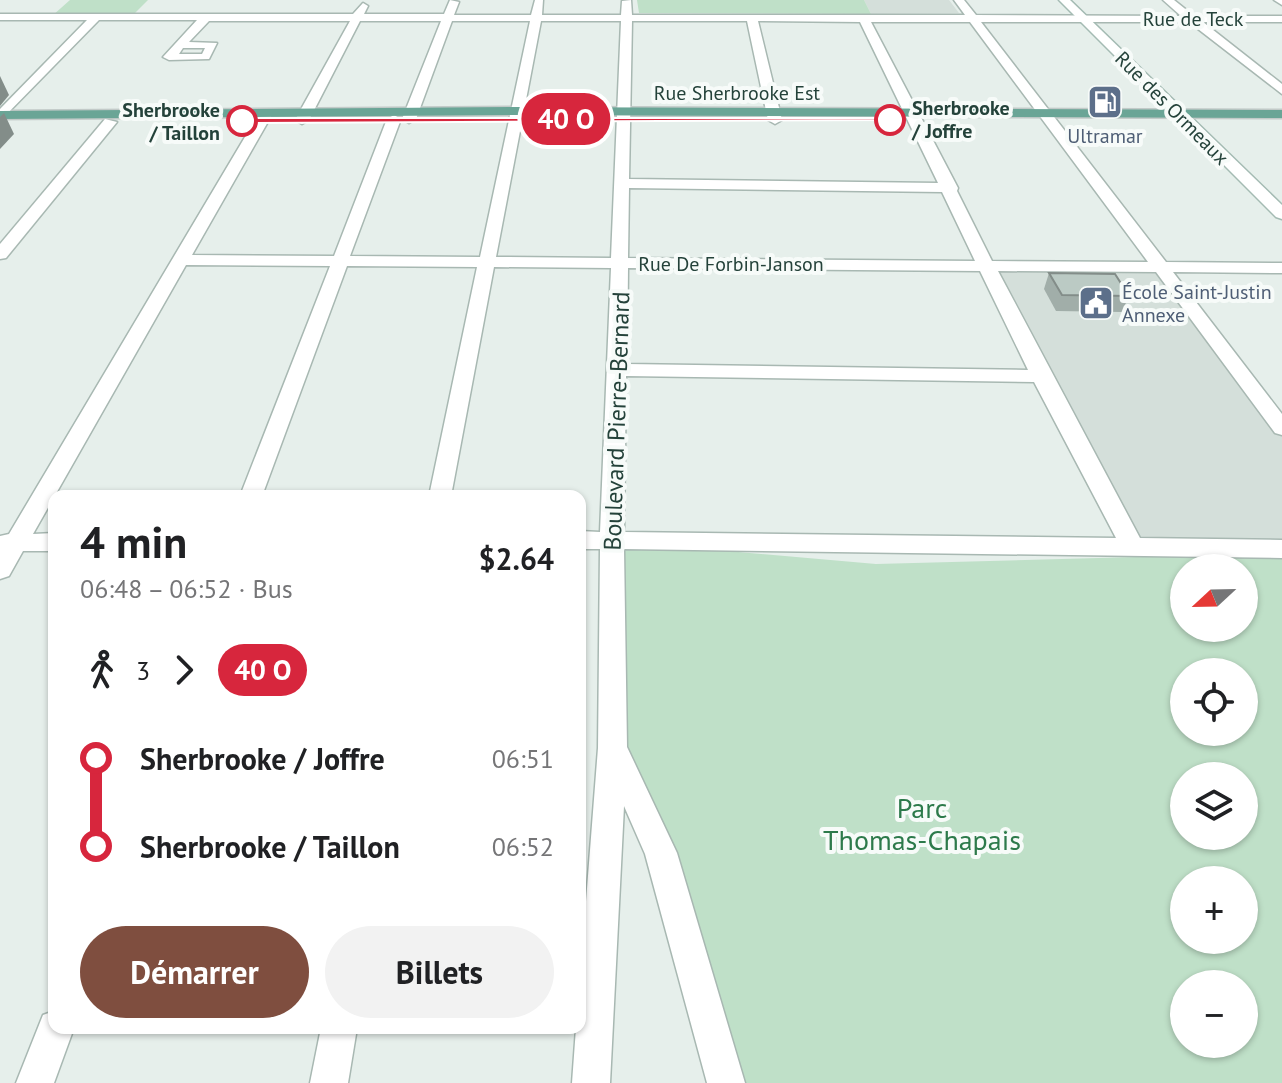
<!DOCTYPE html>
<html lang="fr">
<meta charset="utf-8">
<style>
:root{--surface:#fff;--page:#f2f2f2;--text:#202124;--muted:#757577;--accent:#7f4e3f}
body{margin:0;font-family:"PT Sans",sans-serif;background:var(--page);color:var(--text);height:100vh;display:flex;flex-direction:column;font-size:30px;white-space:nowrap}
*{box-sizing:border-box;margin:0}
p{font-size:26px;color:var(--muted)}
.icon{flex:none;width:44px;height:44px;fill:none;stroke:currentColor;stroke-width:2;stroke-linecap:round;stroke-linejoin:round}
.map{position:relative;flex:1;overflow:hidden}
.sheet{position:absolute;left:48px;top:490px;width:538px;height:544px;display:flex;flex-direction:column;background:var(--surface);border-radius:16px;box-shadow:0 2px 6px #0004}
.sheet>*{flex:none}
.badge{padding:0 16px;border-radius:26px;font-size:28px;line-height:52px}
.needle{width:52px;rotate:248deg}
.fabs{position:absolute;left:1170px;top:554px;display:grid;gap:16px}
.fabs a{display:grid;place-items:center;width:88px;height:88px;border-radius:50%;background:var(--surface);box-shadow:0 2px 6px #0004;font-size:40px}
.map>.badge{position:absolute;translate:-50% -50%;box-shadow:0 0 0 4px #fff}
.legs{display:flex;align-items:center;gap:12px;height:88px;padding:0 32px;font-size:26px}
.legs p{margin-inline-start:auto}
.head{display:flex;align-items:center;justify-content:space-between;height:136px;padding:0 32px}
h1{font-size:44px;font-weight:600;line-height:60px}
.cta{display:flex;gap:16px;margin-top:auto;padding:16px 32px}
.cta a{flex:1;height:92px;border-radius:48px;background:var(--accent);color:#fff;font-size:32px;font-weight:600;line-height:92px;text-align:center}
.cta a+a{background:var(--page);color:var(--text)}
ul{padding:0 32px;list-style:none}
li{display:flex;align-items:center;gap:28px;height:88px;font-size:30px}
li i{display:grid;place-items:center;width:12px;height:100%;margin:0 10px;background:currentColor}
li i::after{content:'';width:20px;height:20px;margin:-10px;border:6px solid;border-radius:50%;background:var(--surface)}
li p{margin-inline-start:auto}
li:first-child i{background:linear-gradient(#0000 50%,currentColor 0)}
li:last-child i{background:linear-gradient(currentColor 50%,#0000 0)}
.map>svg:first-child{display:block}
.built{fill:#d4dfda}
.green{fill:#bfe0c8;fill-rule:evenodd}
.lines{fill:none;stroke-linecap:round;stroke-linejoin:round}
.street-casing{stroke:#a8b8b2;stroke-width:3}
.secondary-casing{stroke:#a4bbb3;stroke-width:3}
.primary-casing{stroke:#c2cac8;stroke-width:3}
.street{fill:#fff;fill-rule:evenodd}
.secondary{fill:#fff;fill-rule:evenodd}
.primary{fill:#6aa596;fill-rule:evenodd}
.wall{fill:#a1aea9}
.shaded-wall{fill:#838d89}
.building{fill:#bbcac4;stroke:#838d89;stroke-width:2}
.line-1{fill:#d7263d;stroke:#fff;stroke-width:2}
.stop-1-dot{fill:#fff;stroke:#d7263d;stroke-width:4}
.labels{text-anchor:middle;stroke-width:8;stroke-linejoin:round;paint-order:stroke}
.far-street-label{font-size:20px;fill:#24423a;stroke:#f7fbf9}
.far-stop-label{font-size:20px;font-weight:bold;fill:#24423a;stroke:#f7fbf9;text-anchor:start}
.far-service-label{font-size:20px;fill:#4e5e75;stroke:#f7fbf9}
.street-label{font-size:24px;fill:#24423a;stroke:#f7fbf9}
.near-park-label{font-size:28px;fill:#2d7a4b;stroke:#f7fbf9}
</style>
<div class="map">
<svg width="1282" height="1083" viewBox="0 0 1282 1083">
<rect width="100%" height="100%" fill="#e6efeb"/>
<g class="built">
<polygon points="864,0 949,0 959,13 871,14"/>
<polygon points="988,266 1158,267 1282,428 1282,549 1133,547"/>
</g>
<g class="green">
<polygon points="70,0 148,0 132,16 52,16"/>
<polygon points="637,0 864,0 871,14 639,13"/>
<path d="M612,541L876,564L1282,553V1083H726L612,747ZM1184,568H1244V628H1184ZM1184,672H1244V732H1184ZM1184,776H1244V836H1184ZM1184,880H1244V940H1184ZM1184,984H1244V1044H1184Z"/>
</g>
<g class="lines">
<g class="street-casing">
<g id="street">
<path d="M450,0L459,2L454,15H531L535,0H543L542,15H621L622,1L631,0L632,15H965L954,0H964L976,15L1181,16L1163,0H1174L1194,16H1282V22H1203L1282,84V94L1189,22H981L1166,262L1282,263V273L1173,272L1282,414V435L1275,433L1156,272L998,271L1140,538L1282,540V558L624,549L627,747L677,853L745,1083H707L645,854L624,806L610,1083H572L576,1028H580V978L598,748L600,549H580V531L600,532L611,268L494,267L451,496H429L477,267L347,266L262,496H240L330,266L186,265L33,534L54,533V551H23L9,576L0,579V536L9,534L261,110L273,113L192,255L334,256L387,119L394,115L401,119L350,256L480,257L530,21H452L416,119L409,123L402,119L441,21H360L309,120L302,124L295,120L350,21H209L189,42L217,43L209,59L169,60L163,57L197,20H99L0,121V109L87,20H0V14H353L363,3L368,6L364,14H444ZM541,21H621L611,258L496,257ZM632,21H747L768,120L775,124L782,120L758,21L860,22L938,183L629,179ZM871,22H970L1148,262L992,261L957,191L958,188ZM183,48H205L202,54H179ZM629,188L942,192L975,261L628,258ZM628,268L980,271L1028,370L627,364ZM626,376L1034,382L1116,538L624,532Z"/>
<polygon points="1274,0 1282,0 1282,5"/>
<polygon points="105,119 117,122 6,258 0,259 0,244"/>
<polygon points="54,1011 54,1028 74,1028 54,1083 16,1083 43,1015"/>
<polygon points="321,1028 357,1028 348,1083 310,1083"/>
</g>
</g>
<g class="secondary-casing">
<polygon id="secondary" points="1059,0 1070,0 1282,205 1282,219 1276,217"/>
</g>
<g class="primary-casing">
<polygon id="primary" points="518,107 1282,110 1282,118 518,115 0,119 0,111"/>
</g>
<use href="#street" class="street"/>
<use href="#secondary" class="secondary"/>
<use href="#primary" class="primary"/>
</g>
<polygon class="wall" points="1049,273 1129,296 1122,312 1056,311 1044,289"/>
<g class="shaded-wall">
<polygon points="0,76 9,95 0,106"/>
<polygon points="4,113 14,134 0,149 0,117"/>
</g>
<polygon class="building" points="1049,273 1115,274 1129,296 1062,295"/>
<polygon class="line-1" points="242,118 890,118 894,120 239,123"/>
<defs>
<g id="fuel-square" transform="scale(1.8)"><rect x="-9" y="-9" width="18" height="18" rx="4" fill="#5c6f8a" stroke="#f7fbf9"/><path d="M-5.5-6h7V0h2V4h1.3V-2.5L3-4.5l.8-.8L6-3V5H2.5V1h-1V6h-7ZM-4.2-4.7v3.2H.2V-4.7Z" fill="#fff"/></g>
<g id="civic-square" transform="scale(1.8)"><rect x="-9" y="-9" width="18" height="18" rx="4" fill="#5c6f8a" stroke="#f7fbf9"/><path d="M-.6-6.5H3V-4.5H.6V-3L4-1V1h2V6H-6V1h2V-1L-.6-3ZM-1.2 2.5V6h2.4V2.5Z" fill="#fff"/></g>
</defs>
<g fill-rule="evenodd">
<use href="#fuel-square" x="1105" y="102"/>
<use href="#civic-square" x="1096" y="303"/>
</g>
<g class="stop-1-dot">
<circle cx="890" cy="120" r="14"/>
<circle cx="242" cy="121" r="14"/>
</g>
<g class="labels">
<g class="far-street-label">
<text x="1193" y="26">Rue de Teck</text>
<text x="737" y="100">Rue Sherbrooke Est</text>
<text transform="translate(1172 108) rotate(45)" y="7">Rue des Ormeaux</text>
<text x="731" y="271">Rue De Forbin-Janson</text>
</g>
<g class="far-stop-label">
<text x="912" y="115">Sherbrooke<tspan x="912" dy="23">/ Joffre</tspan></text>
<text x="220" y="117" text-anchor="end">Sherbrooke<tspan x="220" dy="23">/ Taillon</tspan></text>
</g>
<g class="far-service-label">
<text x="1105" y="143">Ultramar</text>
<text x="1122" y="299" text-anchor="start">École Saint-Justin<tspan x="1122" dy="23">Annexe</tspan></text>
</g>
<g class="street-label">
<text transform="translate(617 421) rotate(-88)" y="8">Boulevard Pierre-Bernard</text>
</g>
<g class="near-park-label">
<text x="922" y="818">Parc<tspan x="922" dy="32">Thomas-Chapais</tspan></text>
</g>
</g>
</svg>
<div class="fabs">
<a><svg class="needle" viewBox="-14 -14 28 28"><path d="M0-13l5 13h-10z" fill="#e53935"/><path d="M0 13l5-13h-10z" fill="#757577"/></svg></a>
<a><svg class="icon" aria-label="locate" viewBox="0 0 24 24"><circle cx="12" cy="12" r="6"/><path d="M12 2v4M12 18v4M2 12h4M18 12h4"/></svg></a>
<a><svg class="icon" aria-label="layers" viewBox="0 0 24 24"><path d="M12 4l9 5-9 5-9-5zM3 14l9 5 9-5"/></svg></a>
<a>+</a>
<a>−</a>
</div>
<b class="badge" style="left:566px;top:119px;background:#d7263d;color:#fff">40 O</b>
<section class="sheet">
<div class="head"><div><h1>4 min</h1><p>06:48 – 06:52 · Bus</p></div><b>$2.64</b></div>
<div class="legs"><svg class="icon" aria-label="walk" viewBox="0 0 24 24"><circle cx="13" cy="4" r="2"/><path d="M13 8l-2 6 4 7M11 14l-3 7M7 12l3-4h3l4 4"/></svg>3<svg class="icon" aria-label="forward" viewBox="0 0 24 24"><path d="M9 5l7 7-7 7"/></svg><b class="badge" style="background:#d7263d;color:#fff">40 O</b></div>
<ul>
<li><i style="color:#d7263d"></i><b>Sherbrooke / Joffre</b><p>06:51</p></li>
<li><i style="color:#d7263d"></i><b>Sherbrooke / Taillon</b><p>06:52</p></li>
</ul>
<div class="cta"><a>Démarrer</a><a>Billets</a></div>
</section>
</div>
